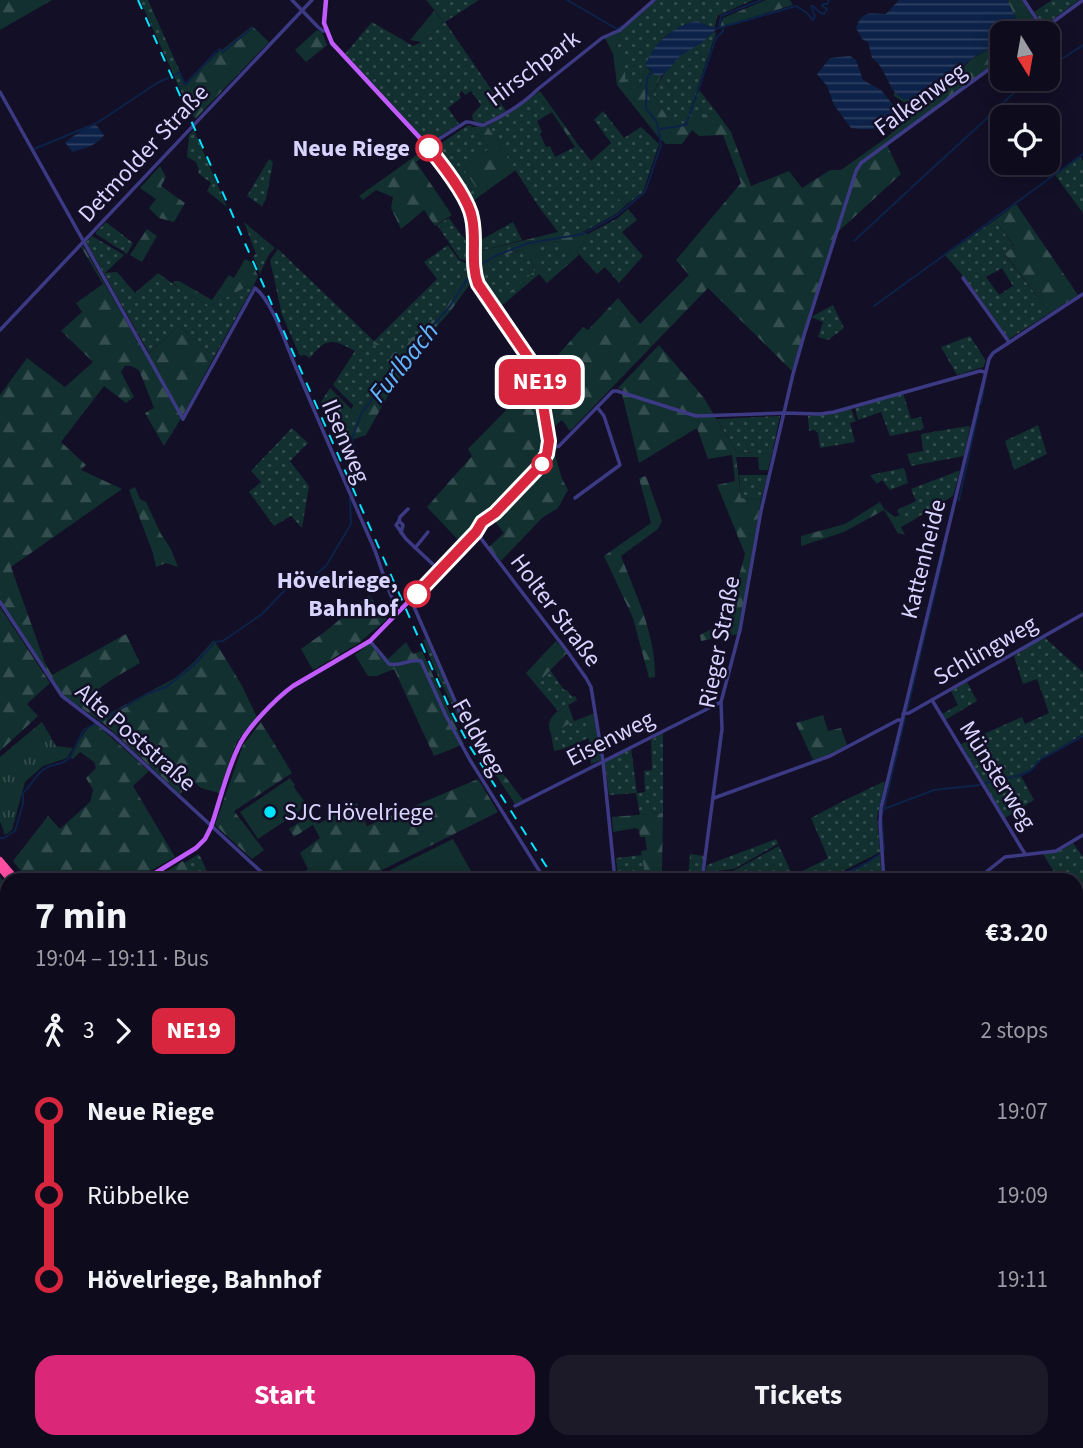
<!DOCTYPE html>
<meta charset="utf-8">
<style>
:root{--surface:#0e0b1c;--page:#1c1929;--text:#f1f3f6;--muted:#9b9ba3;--line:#2e2b3b;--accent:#db2777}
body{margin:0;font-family:"Source Sans 3",sans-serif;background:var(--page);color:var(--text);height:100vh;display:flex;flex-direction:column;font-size:26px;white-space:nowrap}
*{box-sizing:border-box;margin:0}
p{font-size:23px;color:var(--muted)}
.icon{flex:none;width:38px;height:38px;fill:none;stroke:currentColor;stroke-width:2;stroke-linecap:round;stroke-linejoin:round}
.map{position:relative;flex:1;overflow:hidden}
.side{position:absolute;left:0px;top:873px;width:1083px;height:576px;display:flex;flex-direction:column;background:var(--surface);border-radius:21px 21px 0 0;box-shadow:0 4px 18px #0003,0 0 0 2px var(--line)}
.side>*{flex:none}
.badge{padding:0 14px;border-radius:10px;font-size:24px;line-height:46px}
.needle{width:46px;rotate:169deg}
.controls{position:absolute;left:990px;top:21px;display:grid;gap:14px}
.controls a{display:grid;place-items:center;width:70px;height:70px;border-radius:14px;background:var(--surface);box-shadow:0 4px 18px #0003,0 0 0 2px var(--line);font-size:35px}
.map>.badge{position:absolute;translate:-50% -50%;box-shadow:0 0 0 4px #fff}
.legs{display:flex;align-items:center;gap:10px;height:77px;padding:0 35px;font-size:23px}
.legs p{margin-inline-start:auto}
.headline{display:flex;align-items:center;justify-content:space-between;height:119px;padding:0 35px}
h1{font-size:38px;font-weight:700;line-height:52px}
.cta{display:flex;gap:14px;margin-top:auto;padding:14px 35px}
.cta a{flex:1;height:80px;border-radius:21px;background:var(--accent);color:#fff;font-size:28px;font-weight:700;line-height:80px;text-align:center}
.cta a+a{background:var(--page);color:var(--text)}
ul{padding:0 35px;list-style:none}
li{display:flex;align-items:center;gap:24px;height:84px;font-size:26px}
li i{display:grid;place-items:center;width:10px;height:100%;margin:0 9px;background:currentColor}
li i::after{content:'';width:18px;height:18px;margin:-9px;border:5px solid;border-radius:50%;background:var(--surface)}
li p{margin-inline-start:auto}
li:first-child i{background:linear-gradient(#0000 50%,currentColor 0)}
li:last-child i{background:linear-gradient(currentColor 50%,#0000 0)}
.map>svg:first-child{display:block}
.grass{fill:url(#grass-dots);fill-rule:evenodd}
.forest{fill:url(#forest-firs);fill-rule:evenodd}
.park{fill:url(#park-tufts)}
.pitch{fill:#12302f}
.water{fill:url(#water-rules)}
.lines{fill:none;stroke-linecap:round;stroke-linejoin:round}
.stream{stroke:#0c2248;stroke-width:2}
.minor{stroke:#3d3a85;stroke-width:3.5}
.major{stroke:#c25bff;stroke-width:4.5}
.highway{stroke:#ff4fa3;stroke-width:6}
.rail{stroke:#00e5ff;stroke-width:2;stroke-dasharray:10 9;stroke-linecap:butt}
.line-1-casing{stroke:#fff;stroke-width:16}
.line-1{stroke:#d7263d;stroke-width:10}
.stop-1-dot{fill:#fff;stroke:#d7263d;stroke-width:3.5}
.poi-dot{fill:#00e5ff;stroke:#130f26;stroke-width:2.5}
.labels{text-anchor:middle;stroke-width:5;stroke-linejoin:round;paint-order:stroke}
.street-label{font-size:24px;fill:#d9d4ff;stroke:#130f26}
.stop-label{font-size:24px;font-weight:bold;fill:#d9d4ff;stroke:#130f26;text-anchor:end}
.poi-label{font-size:24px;fill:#d9d4ff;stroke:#130f26;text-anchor:start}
.water-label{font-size:26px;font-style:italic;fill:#62b6ff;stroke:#130f26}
</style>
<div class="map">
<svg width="1083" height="1448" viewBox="0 0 1083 1448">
<defs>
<pattern id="grass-dots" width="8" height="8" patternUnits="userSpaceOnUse" patternTransform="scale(1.75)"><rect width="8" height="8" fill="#12302f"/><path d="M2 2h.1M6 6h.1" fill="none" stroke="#344d4e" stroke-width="1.8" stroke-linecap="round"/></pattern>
<pattern id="forest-firs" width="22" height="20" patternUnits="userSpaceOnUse" patternTransform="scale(1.75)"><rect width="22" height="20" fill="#12302f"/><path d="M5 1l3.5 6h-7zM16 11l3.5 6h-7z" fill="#344d4e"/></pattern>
<pattern id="park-tufts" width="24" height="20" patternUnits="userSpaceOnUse" patternTransform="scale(1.75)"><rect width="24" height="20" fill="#12302f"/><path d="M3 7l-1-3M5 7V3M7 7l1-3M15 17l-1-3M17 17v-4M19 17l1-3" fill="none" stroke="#344d4e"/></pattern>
<pattern id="water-rules" width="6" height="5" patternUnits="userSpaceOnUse" patternTransform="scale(1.75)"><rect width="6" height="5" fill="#0c2248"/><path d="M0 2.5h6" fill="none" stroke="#2f4163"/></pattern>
</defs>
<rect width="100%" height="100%" fill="#130f26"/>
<g class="grass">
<polygon points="140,0 148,0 186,85 179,87"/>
<path d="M426,0H479L445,22L506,111C495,117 484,128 473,120L472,115L481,105L471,91L465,95L462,91L459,94L461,98L448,108L459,124L429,143H427L345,54L372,22L413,46L422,42L444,22Z"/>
<path d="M656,0H753L717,16L715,27C707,27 701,20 693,22C684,23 669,33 662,39C656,46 651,56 646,64L647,67L639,88L624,83L616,47L621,37L620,31Z"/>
<polygon points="1052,0 1079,0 1044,26 1034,12"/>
<path d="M713,32L716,33L697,89L700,91L718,114L707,113C693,126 687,125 669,120L653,94C660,79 668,66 680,56C692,46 702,44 713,32Z"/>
<polygon points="536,94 552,112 537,121 542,132 540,134 546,147 550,146 555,157 575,147 625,206 616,214 583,232 558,232 539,207 487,126 511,112"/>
<polygon points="603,111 624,138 641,127 659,144 643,192 627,204 591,161 611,143 594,120"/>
<polygon points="468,125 473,127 489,149 463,168 481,195 471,203 434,148"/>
<polygon points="194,130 227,207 207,191 211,183 198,173 199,170 196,162 187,157 189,135"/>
<polygon points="1080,157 1083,161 1083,213 1055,175"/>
<polygon points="269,159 273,162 266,199 262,206 247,196"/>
<polygon points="628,209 637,220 622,232 643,256 619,283 605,267 597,274 576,251 586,242 588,234 618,218"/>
<polygon points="449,218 459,232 470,244 471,262 460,259 437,225"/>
<path d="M995,220L1014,247L1005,255L1050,313L1009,339L964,277L945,255ZM1002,268L1013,286L999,295L986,277Z"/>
<polygon points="106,222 133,243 127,254 96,234 96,232"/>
<polygon points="244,222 275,248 269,254 260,274 253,256 256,254"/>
<polygon points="513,222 522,240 476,252 477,242"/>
<polygon points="92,236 124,255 105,273 117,272 135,293 158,273 180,289 210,306 248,286 253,287 214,357 179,326 149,353 86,242"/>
<polygon points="560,241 571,254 547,274 532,245"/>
<path d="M448,245L459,260L470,265V268L460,278L446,305L423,331L411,338L397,357L374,341V344L394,361L385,377L360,412L333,385L355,351C333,339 326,337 310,358L305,355L300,356L282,315L270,260L278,249L374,341L437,279L424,262Z"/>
<polygon points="525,249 536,271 495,304 484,289 479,274 500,257"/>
<polygon points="833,305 844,328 828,340 818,337 823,322 811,317"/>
<polygon points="970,336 986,361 983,367 957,375 941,347"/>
<polygon points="330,388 361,419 351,440 352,460 321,402"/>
<polygon points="903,393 911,419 921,417 924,428 920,430 890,436 881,412 858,420 855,408"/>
<polygon points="851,409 856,421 850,423 855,442 820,448 818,433 814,430 809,431 808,416"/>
<polygon points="780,416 772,454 736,452 717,419"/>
<polygon points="1038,425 1047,454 1014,470 1005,441"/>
<polygon points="968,426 970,427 964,456 911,466 907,454 923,451 921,434"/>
<polygon points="292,428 308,443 290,461 309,486 302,528 291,516 274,526 249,492 261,482 251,471"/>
<polygon points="904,468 908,483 890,490 882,480 877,484 870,475"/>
<polygon points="958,471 960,471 953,496 905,525 897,510 916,501 911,489"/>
<polygon points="739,475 768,475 761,500 741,498"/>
<polygon points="1043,638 1045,638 1083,672 1083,734 1041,759 1030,770 1020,774 1034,800 1005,818 961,744 1022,717 1025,724 1049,713 1037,679 1023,684 1014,656"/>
<polygon points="426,639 467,732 472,746 436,672 423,640"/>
<polygon points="550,670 564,690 567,690 572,697 575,696 577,700 558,711 536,685"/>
<polygon points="967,682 977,701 945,720 942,714 958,705 951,691"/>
<polygon points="585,717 589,738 563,749 554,751 551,734 574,721"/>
<polygon points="663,733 663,813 640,815 636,793 609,795 605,763 606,761 631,748 637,793 645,792 644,771 652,770 651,740"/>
<polygon points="883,782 885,782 877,818 880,852 826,880 737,880 733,871 779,846 793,876 828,858 811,818 843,801"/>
<polygon points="776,839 778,844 734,869 705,872 707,865"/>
<polygon points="1073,843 1083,857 1083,908 1077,913 1076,880 1059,880 1043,854 1062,850"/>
<polygon points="199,854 211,880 194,880 184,863"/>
<polygon points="690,854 704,856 701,880 688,880"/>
<polygon points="642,855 645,875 638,876 638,880 618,880 616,858"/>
<polygon points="880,855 882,880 833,880"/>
<polygon points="0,1126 7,1138 7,1184 0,1172"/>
<polygon points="1083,1344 1083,1434 1076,1439 1076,1345"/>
</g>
<g class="forest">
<polygon points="0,0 52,0 0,30"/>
<polygon points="766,0 790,0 793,5 720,27 723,18"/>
<polygon points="1007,0 1022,0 1039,27 1039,31 1035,33 1013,33 1018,23"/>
<polygon points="434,11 444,22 422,42 410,40"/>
<polygon points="252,26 269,42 195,119 179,87 186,85 221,49 222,50"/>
<polygon points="317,30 322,32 327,45 306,62 295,50"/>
<path d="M620,31L621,37L616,47C625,57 626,70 625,83L639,88L647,67L654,74L661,76L653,94L669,120C687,125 693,125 707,113L718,114L731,132L751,186L789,171L802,188L830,170H841L886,138L913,115L914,109L894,96V92L904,99L949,84L969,61L1003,40V57L886,143L901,174L840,230L834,238L792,371L708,288L570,431L562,420L551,429L547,401L573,385L557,356L583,327L588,330L618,298L640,324L689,275L676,260L741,183L723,135L699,136L692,130L682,144H666L659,138L617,85L613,54L605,38Z"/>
<polygon points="540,91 579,146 627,204 625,206 575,147 552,112 536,94"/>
<polygon points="487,126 516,170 481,195 463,168 489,149 473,127"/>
<polygon points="425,149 429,153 416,162 452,215 435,226 424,210 401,229 391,208 393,197 376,190 363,200 359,196"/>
<polygon points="160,166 166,177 161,186 185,203 174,222 159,218 149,208 156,199 140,188"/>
<polygon points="1016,204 1078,295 1050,313 1005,254 1014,246 995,220"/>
<polygon points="147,229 157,236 142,262 130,255"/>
<path d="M558,232H583L588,234L586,242L576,251L579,255L547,283L539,274L498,309L495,304L536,270L524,249L500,257L479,274L476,252ZM559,241L571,254L547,273L532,245Z"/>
<path d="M83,246L146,356L179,326L214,357L182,417L164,446L145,413L154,408L139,370L131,366H125L121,372L134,397L126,403L104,386L61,442L86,465L81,470L122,489L11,567L45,663L52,675L126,634L140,663C120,675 98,685 84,705L99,719L175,678L192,664L214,640L241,684L257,717L237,741L219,793L201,788L192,780L180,794L107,726L63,695L0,601V395L27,358L65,387L93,362L61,331L82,312L76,303L103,284L81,247Z"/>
<polygon points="245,259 251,262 258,276 253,287 248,286 210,306 180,289 173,283 174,281 179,281 212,300 229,275 234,278"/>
<polygon points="470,268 472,281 449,313 400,366 406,372 390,392 366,435 351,440 361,419 351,409 354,405 361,411 385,377 393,361 373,344 374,341 397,356 411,338 423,331 446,305 460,278"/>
<polygon points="659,345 704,398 736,452 772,454 768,470 759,470 758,457 736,457 741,498 761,500 738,634 701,641 700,635 727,621 745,554 717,485 735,481 732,455 708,459 697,428 639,463 622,394 623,390 618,388"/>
<polygon points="535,381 544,434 544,449 542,454 532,469 461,543 427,507 472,456 468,449"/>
<polygon points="555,455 562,479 568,490 558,508 542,518 501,561 489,547 504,533 493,519"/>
<path d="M646,476L662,521L658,529L621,556C636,595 656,635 655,677L649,678L633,618L604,556L651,523L639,478Z"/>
<polygon points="135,487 140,499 146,502 161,534 171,549 178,567 166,563 156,567 153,553 129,490"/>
<polygon points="880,502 884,509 895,517 900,515 905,525 901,527 905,535 898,533 884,510 844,532 801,546 801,536 845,524"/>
<polygon points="369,595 387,619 359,643 313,670 301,649 326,631"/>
<polygon points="0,607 50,683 27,704 38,716 0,751"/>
<polygon points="372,641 388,659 406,642 413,654 422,651 464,744 434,756 394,669 377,676 368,676 355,655"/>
<polygon points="556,641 567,653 536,685 526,673"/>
<path d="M568,705L574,721L551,734C544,719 556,712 568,705Z"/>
<polygon points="594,713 601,760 591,764 589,738 585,717"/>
<polygon points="823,715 828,731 841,728 847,745 829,755 813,760 796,723"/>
<path d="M464,717H469C481,748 503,773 523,800L515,804L475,743Z"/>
<polygon points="261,722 292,773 234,811 264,850 252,859 215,825 243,745"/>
<path d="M95,723L149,771L133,786L175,857L134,880H28L13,861L48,816L60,829L90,802L93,790L86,778L96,768L94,762L80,752L73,759L71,758C77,744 82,732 95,723Z"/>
<polygon points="478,779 498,812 362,880 296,880 308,869 300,853 320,838 313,825 294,837 289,829 312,814 318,824 357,803 367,826"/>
<polygon points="663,813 662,872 645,875 641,851 647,850 645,837 640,837 639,830 636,828 613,832 612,817"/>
<polygon points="183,861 194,880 166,880 164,873"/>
<polygon points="0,877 7,886 7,933 0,924"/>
<polygon points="7,1018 7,1138 0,1126 0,1026"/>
<polygon points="0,1172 7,1184 7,1254 0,1255"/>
<polygon points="7,1302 7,1434 0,1437 0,1303"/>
<polygon points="229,1442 293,1442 292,1448 225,1448"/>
<polygon points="432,1442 507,1442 499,1448 436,1448"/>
</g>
<polygon class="park" points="42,722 56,746 73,748 67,758 43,766 25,782 12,830 5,835 0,821 0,757"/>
<g class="pitch">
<polygon points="290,778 295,785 294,787 307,805 299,810 300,811 258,839 240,812"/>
<polygon points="453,839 476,880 398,880 390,870"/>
</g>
<g class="water">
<path d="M899,0H1007L1018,23L1013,33H1003V40C991,48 977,54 966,63C959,69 956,78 949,84C937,94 915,107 900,97C887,88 886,67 872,58L868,42L862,39L856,28C862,9 871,14 886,14Z"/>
<path d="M697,21L710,27H715L717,29L711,34L704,41L680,56L668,70L661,76L654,75L652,70L647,67L646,64C653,43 675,25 697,21Z"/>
<path d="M850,56L856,60L863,80L881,90L898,111V119C883,129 869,131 851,128L834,105L827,86L817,74L830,58Z"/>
<path d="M95,125L97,126L104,135C98,145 83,149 72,152L65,142L81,131Z"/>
</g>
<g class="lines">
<g class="stream">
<polyline points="567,0 617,29 622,26"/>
<polyline points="719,27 721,16 761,0"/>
<polyline points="715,29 796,6 807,13 813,20 815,16 811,6 813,6 819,12 824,14 827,9 822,6 823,4 827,4 829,0"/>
<polyline points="218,50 220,49 223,52 252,28"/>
<polyline points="1048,68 1083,45"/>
<polyline points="174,76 179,72 185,85 216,52"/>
<polyline points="984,121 1020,87 1033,79"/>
<polyline points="660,129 686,125 716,38 723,31 723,28"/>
<polyline points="34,149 97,123 157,83 168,78"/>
<polyline points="911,188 983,122"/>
<polyline points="854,241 909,190"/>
<polyline points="944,255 1083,154"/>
<polyline points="476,268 495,256 529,243 583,234 617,215 645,192 661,145 657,123 646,108 647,79 653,69"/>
<polyline points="874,306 943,256"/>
<polyline points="981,404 985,381"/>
<polyline points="959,500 979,409"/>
<polyline points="907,711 945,549"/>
<polyline points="985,783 1021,775 1030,771 1041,759 1083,736"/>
<polyline points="884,808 905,718"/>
<polyline points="882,814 884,809 934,790 980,785"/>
<polyline points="882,819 884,850"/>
<path d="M0,838H4L15,831L23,804V793C32,785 35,774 46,768C52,764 61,765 67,760C74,755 78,738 84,730L147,694L166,687L193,666L215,642L223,641L262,614L286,589L310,579L326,566L351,524L350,499L357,482L354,470L355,452L352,439L361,414L376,395L386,378L450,306L472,271"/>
<polyline points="831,880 865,864 880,854"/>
<polyline points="1076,1302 1083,1295"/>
<polyline points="268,1442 269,1448"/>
<polyline points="241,1448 256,1442"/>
<polyline points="901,1448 902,1447"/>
</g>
<g class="minor">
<polyline points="292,0 318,27 323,31 326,30"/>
<polyline points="1024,0 1043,29"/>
<polyline points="1038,33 1083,0"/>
<polyline points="0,92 183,419"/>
<path d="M428,146L466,122C473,121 477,126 484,125C503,116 523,104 538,89L602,38L620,30L654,0"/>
<polyline points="963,278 1009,342"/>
<polyline points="0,330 312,0"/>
<path d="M183,419L255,288C272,301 285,342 294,363C320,424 346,485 373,546C382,567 387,593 399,611"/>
<polyline points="549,449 559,446 613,391 617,391 696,416 784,413 820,414 834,412 980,371 985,372"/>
<polyline points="575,498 620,465 604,416 597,407"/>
<polyline points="399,521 400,517 408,509"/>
<polyline points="476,532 567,651 586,678 591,687 603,761 615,880"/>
<polyline points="401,533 403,525 399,521 396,525 406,539 439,570"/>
<polyline points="415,548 428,532"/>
<polyline points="411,600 462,717"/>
<polyline points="0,602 62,696 113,735 270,880"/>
<path d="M370,641L389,664C401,667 410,658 421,661L446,716L470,760L545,880"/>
<polyline points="932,700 1025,854"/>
<polyline points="903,714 909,713 1083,614"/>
<polyline points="714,798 830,756 898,720 902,720"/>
<polyline points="515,806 721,702"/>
<polyline points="702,880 722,729 721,702 740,630 761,511 793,374 805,332 856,171 861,163 1003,59"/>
<polyline points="884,880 880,824 881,808 989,359 993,353 1083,294"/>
<polyline points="976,880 1005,857 1056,851 1083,835"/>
<polyline points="1076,1074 1083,1068"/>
<polyline points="1076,1258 1083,1258"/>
<polyline points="0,1302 7,1302"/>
<polyline points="819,1442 819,1448"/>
<polyline points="904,1442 907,1448"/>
<polyline points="297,1448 297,1442"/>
<polyline points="306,1448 307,1442"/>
</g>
<g class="major">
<path d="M144,880L196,848L205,839L211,827C220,801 226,773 238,748C246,729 275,699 293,686L370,641L539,468L547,454L549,441L538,375L530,360L481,289L474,272L473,221L471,214L465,200L432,151L332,43L324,23L326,0"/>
<polyline points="0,1021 7,1013"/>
</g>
<g class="highway">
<polyline points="0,860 17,880"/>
<polyline points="0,868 10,880"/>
<polyline points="419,1442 423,1448"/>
<polyline points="426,1442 430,1448"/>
</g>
<g class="rail">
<polyline points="138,0 449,707 469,745 555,880"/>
<polyline points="892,1442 895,1448"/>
</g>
</g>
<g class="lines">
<g class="line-1-casing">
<path id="line-1" d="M417,594L476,532L482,522L495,513L538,468L547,454L549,441L538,375L530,360L478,284C470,263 477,240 472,218C469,199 442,164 429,148"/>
</g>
<use href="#line-1" class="line-1"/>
</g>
<g class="stop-1-dot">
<circle cx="429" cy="148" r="12"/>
<circle cx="542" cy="464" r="9"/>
<circle cx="417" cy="594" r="12"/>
</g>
<circle class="poi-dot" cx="270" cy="812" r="7"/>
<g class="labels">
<g class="street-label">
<text transform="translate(533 68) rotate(-37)" y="8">Hirschpark</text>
<text transform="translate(920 99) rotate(-36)" y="8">Falkenweg</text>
<text transform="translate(143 153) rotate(-47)" y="8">Detmolder Straße</text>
<text transform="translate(346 441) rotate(67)" y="8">Ilsenweg</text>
<text transform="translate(923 559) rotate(-76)" y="8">Kattenheide</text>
<text transform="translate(556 610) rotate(53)" y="8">Holter Straße</text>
<text transform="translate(719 642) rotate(-79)" y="8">Rieger Straße</text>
<text transform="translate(985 650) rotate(-30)" y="8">Schlingweg</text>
<text transform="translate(136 737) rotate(41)" y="8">Alte Poststraße</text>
<text transform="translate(479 737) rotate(61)" y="8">Feldweg</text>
<text transform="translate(610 738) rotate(-27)" y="8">Eisenweg</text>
<text transform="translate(998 775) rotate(58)" y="8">Münsterweg</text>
</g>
<g class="stop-label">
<text x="410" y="156">Neue Riege</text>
<text x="398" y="588">Hövelriege,<tspan x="398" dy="28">Bahnhof</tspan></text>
</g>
<g class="poi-label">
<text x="284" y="820">SJC Hövelriege</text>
</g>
<g class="water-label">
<text transform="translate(403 362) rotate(-51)" y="9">Furlbach</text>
</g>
</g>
</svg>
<div class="controls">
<a><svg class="needle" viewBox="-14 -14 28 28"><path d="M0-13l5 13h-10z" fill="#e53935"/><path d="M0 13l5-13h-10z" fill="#9b9ba3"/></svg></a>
<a><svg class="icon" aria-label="locate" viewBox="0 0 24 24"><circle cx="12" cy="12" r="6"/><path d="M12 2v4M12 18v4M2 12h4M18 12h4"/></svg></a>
</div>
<b class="badge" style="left:540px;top:382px;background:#d7263d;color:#fff">NE19</b>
<section class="side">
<div class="headline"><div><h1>7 min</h1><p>19:04 – 19:11 · Bus</p></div><b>€3.20</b></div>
<div class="legs"><svg class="icon" aria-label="walk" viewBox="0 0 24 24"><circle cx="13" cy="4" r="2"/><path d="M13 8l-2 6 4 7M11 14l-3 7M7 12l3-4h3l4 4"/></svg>3<svg class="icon" aria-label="forward" viewBox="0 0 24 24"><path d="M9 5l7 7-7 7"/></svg><b class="badge" style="background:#d7263d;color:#fff">NE19</b><p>2 stops</p></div>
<ul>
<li><i style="color:#d7263d"></i><b>Neue Riege</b><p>19:07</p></li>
<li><i style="color:#d7263d"></i><span>Rübbelke</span><p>19:09</p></li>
<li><i style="color:#d7263d"></i><b>Hövelriege, Bahnhof</b><p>19:11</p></li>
</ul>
<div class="cta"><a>Start</a><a>Tickets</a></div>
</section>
</div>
